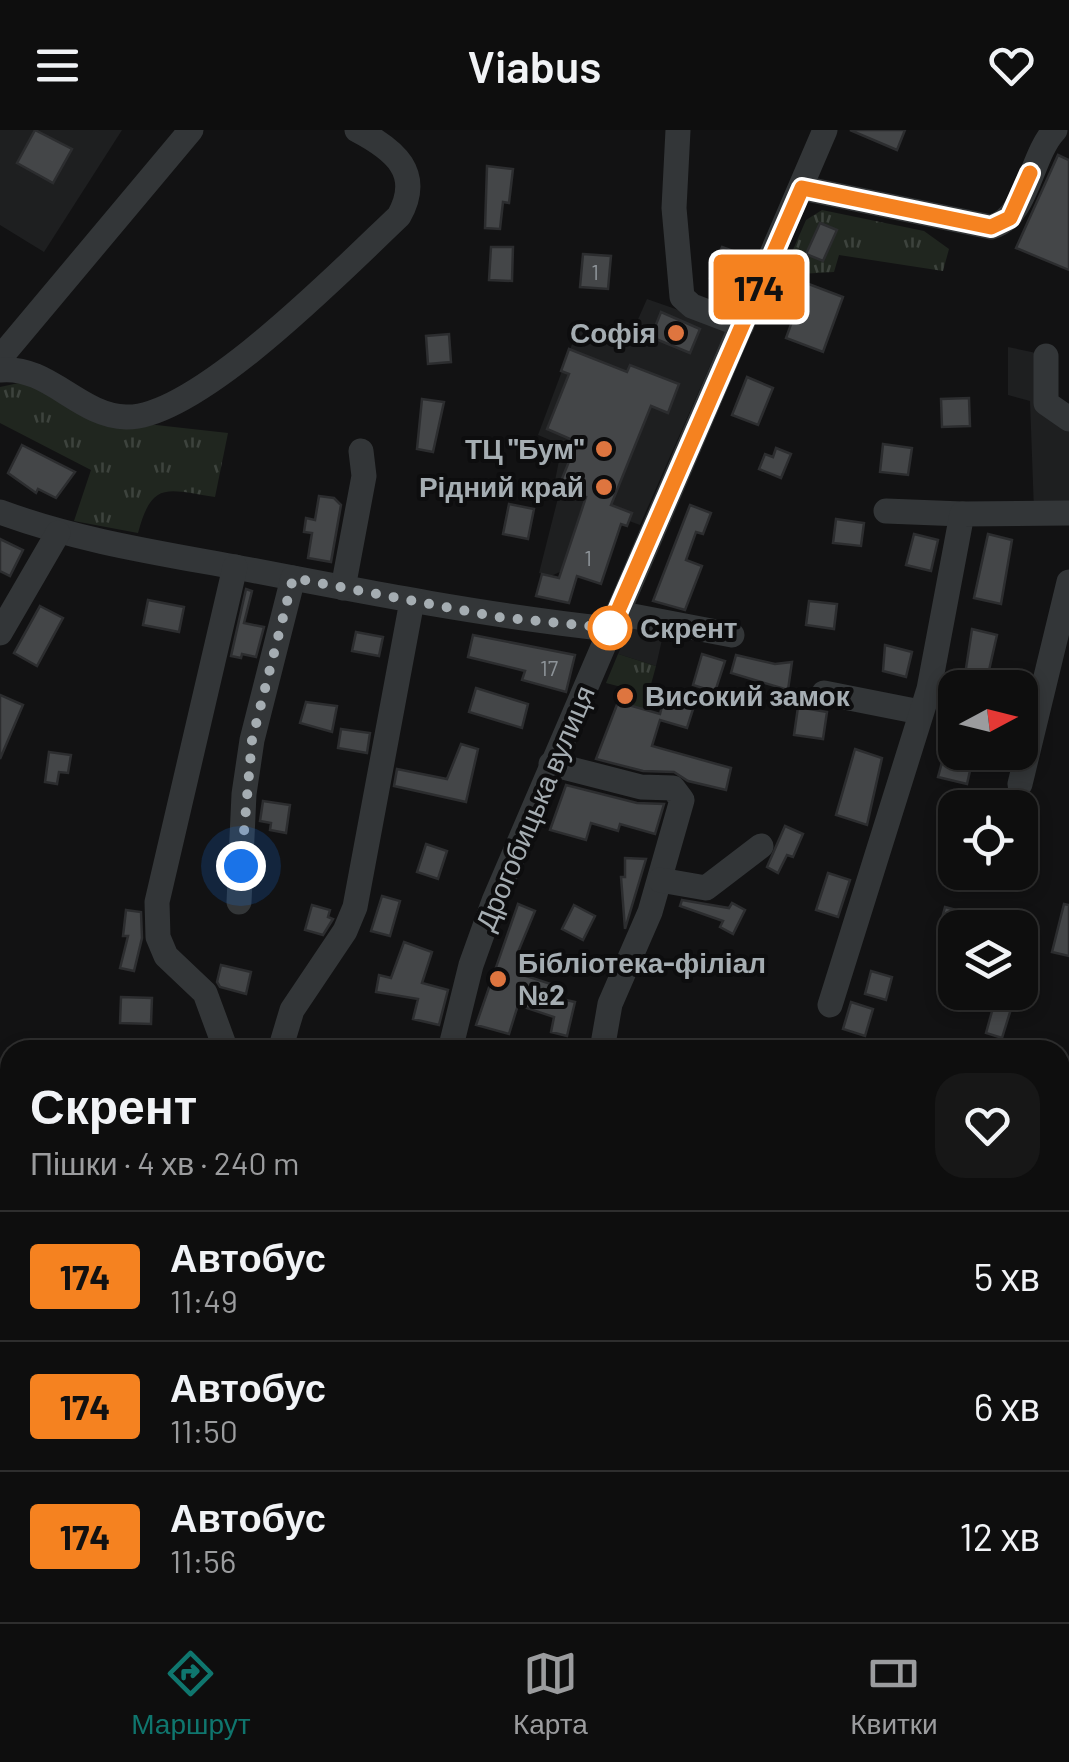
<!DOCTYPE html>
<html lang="uk">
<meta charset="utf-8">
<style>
:root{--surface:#0e0e0e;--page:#171717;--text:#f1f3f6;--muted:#9b9c9e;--line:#2e2e2e;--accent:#0f766e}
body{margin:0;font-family:Barlow,sans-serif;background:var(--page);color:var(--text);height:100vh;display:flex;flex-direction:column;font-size:38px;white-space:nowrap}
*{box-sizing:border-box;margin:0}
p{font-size:32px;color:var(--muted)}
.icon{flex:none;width:55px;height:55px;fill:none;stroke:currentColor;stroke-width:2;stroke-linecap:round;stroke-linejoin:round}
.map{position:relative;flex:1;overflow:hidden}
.details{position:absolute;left:0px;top:910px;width:1070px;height:582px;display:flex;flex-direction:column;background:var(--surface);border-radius:30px 30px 0 0;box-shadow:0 5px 15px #0003,0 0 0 2px var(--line)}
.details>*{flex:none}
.badge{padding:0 20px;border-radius:8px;font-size:35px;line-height:65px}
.needle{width:65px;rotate:83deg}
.buttons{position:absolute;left:938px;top:540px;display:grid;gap:20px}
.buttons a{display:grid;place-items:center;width:100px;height:100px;border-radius:20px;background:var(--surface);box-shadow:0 5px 15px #0003,0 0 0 2px var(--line);font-size:50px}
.you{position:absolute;width:50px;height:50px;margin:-25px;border:8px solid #fff;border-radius:50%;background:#1a73e8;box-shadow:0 0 0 15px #1a73e833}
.map>.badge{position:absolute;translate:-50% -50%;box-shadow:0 0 0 5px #fff}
.round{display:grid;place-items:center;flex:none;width:105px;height:105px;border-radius:30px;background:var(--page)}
.overview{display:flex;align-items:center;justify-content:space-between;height:170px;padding:0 30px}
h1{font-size:48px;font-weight:600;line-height:75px}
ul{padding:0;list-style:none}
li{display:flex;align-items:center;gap:30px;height:130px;padding:0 30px;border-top:2px solid var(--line)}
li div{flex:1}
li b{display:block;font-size:38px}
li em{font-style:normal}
li .badge{min-width:110px;font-weight:700;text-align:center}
header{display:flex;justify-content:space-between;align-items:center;height:130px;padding:0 30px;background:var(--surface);font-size:45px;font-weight:600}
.tab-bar{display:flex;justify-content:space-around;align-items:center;height:140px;border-top:2px solid var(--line);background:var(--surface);font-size:28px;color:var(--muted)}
.tab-bar a{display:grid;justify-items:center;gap:5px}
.tab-bar .current{color:var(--accent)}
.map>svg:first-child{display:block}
.built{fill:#1e1f20}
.grass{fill:url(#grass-tufts)}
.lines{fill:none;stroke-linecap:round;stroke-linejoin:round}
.stream{stroke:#2f3b3c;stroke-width:5}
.building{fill:#444648;stroke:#2c2d2f;stroke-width:2.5}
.minor{stroke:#333638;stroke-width:25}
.line-casing{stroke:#fff;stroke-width:22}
.line{stroke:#f58220;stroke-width:15}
.walk{stroke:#a5adb2;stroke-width:10;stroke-dasharray:0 18}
.poi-dot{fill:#de753f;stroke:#0d0d0e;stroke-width:4}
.stop-dot{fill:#fff;stroke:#f58220;stroke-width:5}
.labels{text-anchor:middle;stroke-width:8;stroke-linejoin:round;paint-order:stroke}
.number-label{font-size:22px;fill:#8d9398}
.poi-label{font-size:28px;font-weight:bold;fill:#a5adb2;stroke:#0d0d0e;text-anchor:end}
.stop-label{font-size:28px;font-weight:bold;fill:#a5adb2;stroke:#0d0d0e;text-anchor:start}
.street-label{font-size:28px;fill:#a5adb2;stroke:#0d0d0e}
</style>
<header><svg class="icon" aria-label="menu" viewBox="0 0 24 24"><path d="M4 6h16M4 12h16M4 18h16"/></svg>Viabus<svg class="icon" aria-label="heart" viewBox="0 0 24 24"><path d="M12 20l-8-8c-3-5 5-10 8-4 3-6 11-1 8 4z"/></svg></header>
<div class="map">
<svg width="1069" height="1492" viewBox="0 0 1069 1492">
<defs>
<pattern id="grass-tufts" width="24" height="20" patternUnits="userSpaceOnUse" patternTransform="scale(2.5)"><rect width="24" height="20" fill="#20261f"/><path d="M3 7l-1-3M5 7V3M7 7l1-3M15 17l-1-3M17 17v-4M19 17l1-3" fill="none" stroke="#3d433d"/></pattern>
</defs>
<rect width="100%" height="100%" fill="#121213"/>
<g class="built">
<polygon points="0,0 122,0 44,122 0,95"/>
<polygon points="647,169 727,197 640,395 629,391 627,396 621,394 602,452 562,441 551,446 539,443 559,364 553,361 562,315 538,305 580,193 628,212"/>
<polygon points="1008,217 1041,224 1069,294 1069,379 1034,381 1030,271 1008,265"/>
<polygon points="631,495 664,501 656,536 618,524"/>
</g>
<g class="grass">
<polygon points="822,80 924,101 949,119 943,141 839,125 834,142 800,144 785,138 806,90"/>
<path d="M28,251L129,292L228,303L215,367C167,360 152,350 138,403L74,391L91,340L0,293V257Z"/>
<polygon points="618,524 656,536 644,580 629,575 633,560 606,553"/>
</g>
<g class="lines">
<g class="stream">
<polyline points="0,945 10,942"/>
<polyline points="1060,1233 1069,1232"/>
</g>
</g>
<g class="building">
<polygon points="35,0 72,19 53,53 17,33"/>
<polygon points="850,0 905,0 897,20"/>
<polygon points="1058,25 1069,30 1069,140 1016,118"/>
<polygon points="487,36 513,39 509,73 503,72 500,99 485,98"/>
<polygon points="820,93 837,100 823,131 806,124"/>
<polygon points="491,117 513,117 512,151 489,150"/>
<polygon points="722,117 744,125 732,156 710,148"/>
<polygon points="583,124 611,126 608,159 580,157"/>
<polygon points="806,153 843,167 823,222 786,208"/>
<polygon points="661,182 700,199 690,223 651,207"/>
<polygon points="449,204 451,232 428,234 426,206"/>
<polygon points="569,219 627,242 630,235 679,254 668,283 651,276 611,375 632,383 627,396 621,394 601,454 577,446 569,473 536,466 542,444 559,448 586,367 559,356 577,312 547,299 569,244 561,241"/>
<polygon points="747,247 773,258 758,295 732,285"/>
<polygon points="969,268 970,296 942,297 941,269"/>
<polygon points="422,269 444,272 433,322 417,319"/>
<polygon points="883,314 912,318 908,345 880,342"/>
<polygon points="22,315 75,342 56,368 38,359 36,363 8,343"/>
<polygon points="776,318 791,324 781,348 759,339 765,324 773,327"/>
<polygon points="319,366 334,368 341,375 331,432 308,428 312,403 304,402 306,388 315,390"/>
<polygon points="509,374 534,379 528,409 503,404"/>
<polygon points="690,375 711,383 703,404 696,402 686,430 702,436 685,480 653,471"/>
<polygon points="836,389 864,393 861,416 833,413"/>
<polygon points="914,404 938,410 931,441 906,435"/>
<polygon points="988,404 1012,410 1001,474 974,468"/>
<polygon points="0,409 23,420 10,446 0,441"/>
<polygon points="246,459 252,461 244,493 264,497 256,527 242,524 241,528 231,526"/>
<polygon points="148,470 184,477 179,502 143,495"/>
<polygon points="809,471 837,474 834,499 806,495"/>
<polygon points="40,476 63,488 37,536 14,523"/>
<polygon points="972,499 997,505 985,558 963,558"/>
<polygon points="356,502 383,507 379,526 352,521"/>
<polygon points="473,505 575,525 566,562 522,550 525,541 468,527"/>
<polygon points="885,515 912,522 906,547 883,541"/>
<polygon points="702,524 725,531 715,562 693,555"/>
<polygon points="736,525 775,534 792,532 788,560 731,543"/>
<polygon points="476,558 528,574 522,598 469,582"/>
<polygon points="666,561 696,570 687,598 660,590 652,616 731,638 726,660 688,651 674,642 643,641 596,629 618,572 660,584"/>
<polygon points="0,565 23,575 0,629"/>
<polygon points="306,572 337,576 332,602 300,593"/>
<polygon points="798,577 827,582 823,609 794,605"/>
<polygon points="341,599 370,603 367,623 338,618"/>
<polygon points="461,614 478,619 466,672 394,656 397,639 447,649"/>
<polygon points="855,619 882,628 867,695 836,685"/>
<polygon points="49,622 71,625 68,643 59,642 57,654 45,652"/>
<polygon points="944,625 972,632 967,654 938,647"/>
<polygon points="566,655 637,673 664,674 655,704 620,694 618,701 591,693 586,710 550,700"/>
<polygon points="263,671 290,675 286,703 270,700 271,693 260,691"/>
<polygon points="785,696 803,704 793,727 787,725 778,743 767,737"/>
<polygon points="426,714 447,721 438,749 417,742"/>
<polygon points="625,728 646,729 625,799 621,747 625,747"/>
<polygon points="828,743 850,750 838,787 816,780"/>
<polygon points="382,766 400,771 390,806 371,801"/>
<polygon points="682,770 729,778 732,773 745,780 733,804 720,797 723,791 680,776"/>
<polygon points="518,774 535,781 518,822 533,828 526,846 551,854 548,866 575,872 567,906 551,902 554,887 518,875 509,904 476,895"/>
<polygon points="1064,774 1069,775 1069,826 1052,822"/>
<polygon points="312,775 330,780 328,787 333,789 323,805 305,800"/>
<polygon points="574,775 595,786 583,810 562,799"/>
<polygon points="945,777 967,783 963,798 955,798 955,807 938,803"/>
<polygon points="126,780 141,782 142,808 134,841 120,838 128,806 123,806"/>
<polygon points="404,812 432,822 422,853 448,860 439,895 413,889 418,869 376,862 379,845 391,848"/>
<polygon points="221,835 251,842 246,864 220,857 217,852"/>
<polygon points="871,841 892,847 886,870 865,864"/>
<polygon points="121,867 152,868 151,894 120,893"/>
<polygon points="851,872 873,879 865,906 843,899"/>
<polygon points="994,874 1011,879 1002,908 986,903"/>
</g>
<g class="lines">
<g class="minor">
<polyline points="678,0 674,78 682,167 692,176 742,195"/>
<path d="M802,58L991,97C1028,88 1030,26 1055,0"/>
<polyline points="1046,226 1046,273 1069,289"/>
<polyline points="0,228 191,0"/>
<path d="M0,240C49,235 79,286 126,287C197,289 346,136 399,86C423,43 395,20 357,0"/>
<polyline points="886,381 962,384"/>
<path d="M0,382C81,412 166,424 251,440C370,463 489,486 610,499"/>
<polyline points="343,458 364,346 361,321"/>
<polyline points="617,483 732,505"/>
<polyline points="0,503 58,403"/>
<polyline points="824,563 920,582"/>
<polyline points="551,634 641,657 673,658 682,670 650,782 610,874 602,920"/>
<polyline points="1020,654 1069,452"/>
<polyline points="660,750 706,758 761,716"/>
<polyline points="239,772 244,664 252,610 293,448"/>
<polyline points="830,875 929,559 962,384 1069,383"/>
<polyline points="226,920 205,863 166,826 158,807 157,772 235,437"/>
<polyline points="280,920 292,880 345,801 355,777 412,471"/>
<polyline points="450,920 471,835 494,771 825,0"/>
<polyline points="0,987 10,987"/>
<polyline points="1060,1055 1069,1054"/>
<polyline points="1060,1260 1069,1259"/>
<polyline points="0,1306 10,1308"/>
<polyline points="0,1387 10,1385"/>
<polyline points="402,1482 403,1492"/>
<polyline points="511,1482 522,1492"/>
<polyline points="209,1492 215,1482"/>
<polyline points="850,1492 852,1482"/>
</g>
</g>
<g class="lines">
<g class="line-casing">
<polyline id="line" points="610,499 802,58 991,97 1010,88 1030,43"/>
</g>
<use href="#line" class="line"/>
<polyline class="walk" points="241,736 252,610 293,448 498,487 610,498"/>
</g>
<g class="poi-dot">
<circle cx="676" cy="203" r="10"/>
<circle cx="604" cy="319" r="10"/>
<circle cx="604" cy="357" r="10"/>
<circle cx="625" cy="566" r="10"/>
<circle cx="498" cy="849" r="10"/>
</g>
<circle class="stop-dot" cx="610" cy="498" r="20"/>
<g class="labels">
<g class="number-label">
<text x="595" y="150">1</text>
<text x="588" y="436">1</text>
<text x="549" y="546">17</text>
</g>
<g class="poi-label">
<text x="656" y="213">Софія</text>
<text x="584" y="329">ТЦ "Бум"</text>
<text x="584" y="367">Рідний край</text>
<text x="645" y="576" text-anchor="start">Високий замок</text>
<text x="518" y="843" text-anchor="start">Бібліотека-філіал<tspan x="518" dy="32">№2</tspan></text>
</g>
<g class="stop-label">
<text x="640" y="508">Скрент</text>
</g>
<g class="street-label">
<text transform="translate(535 678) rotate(-67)" y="10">Дрогобицька вулиця</text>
</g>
</g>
</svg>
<div class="buttons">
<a><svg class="needle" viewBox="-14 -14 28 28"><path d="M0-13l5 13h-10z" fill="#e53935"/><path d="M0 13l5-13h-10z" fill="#9b9c9e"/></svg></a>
<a><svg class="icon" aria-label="locate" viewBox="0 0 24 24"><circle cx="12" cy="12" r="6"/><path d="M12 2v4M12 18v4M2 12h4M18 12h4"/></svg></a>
<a><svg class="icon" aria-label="layers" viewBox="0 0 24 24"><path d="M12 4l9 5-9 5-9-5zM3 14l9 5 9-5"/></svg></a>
</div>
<div class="you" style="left:241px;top:736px"></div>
<b class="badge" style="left:759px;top:157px;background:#f58220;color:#111">174</b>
<section class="details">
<div class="overview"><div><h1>Скрент</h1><p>Пішки · 4 хв · 240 m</p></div><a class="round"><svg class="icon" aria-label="heart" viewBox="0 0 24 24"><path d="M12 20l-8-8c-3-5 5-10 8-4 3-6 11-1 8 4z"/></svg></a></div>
<ul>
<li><span class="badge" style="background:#f58220;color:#111">174</span><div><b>Автобус</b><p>11:49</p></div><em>5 хв</em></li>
<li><span class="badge" style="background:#f58220;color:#111">174</span><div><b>Автобус</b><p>11:50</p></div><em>6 хв</em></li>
<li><span class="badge" style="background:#f58220;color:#111">174</span><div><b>Автобус</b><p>11:56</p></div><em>12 хв</em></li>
</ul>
</section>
</div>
<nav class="tab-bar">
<a class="current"><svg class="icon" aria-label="directions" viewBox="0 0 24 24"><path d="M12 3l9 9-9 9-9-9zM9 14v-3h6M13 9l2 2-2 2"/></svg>Маршрут</a>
<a><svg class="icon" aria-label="map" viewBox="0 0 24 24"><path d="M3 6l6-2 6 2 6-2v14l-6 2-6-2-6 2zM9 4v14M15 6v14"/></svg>Карта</a>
<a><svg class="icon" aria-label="tickets" viewBox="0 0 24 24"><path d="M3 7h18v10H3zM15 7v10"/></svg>Квитки</a>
</nav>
